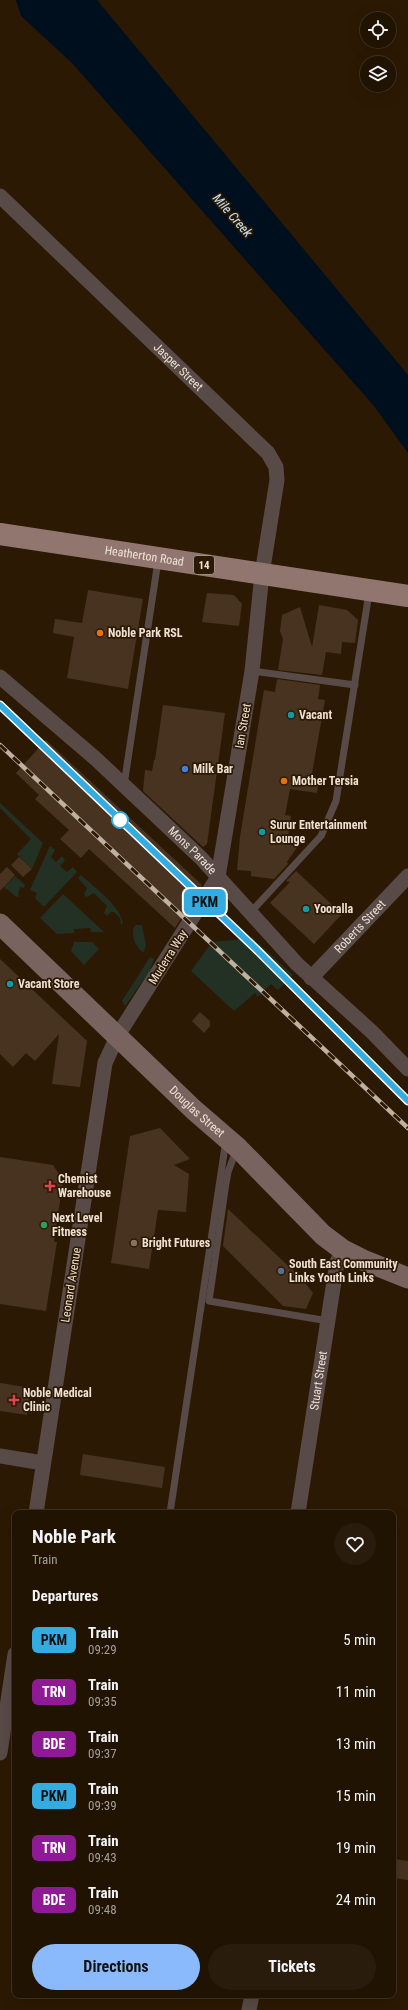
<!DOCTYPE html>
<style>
:root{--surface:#211302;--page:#291c0c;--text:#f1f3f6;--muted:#a29e99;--line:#3e3224;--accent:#8abafc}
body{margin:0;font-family:"Roboto Condensed",sans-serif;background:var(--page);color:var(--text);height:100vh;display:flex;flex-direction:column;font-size:15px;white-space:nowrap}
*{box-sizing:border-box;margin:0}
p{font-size:13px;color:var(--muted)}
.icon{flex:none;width:22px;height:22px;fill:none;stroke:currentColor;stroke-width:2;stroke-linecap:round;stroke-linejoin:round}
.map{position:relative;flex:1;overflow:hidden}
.details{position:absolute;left:12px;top:1510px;width:384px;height:488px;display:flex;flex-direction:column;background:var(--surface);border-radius:8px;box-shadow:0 4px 16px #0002,0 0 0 1px var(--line)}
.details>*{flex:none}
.badge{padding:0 8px;border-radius:6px;font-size:14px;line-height:26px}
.tools{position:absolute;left:360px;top:12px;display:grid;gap:8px}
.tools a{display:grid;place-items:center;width:36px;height:36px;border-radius:50%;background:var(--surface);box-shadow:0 4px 16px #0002,0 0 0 1px var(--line);font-size:20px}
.map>.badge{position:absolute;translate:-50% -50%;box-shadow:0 0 0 2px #fff}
h2{padding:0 20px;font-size:15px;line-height:36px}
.round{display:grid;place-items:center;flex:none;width:42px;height:42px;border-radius:21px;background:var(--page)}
.summary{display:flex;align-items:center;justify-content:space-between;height:68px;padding:0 20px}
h1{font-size:19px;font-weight:700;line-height:30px}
.primary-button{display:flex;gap:8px;margin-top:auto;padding:8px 20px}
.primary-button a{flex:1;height:46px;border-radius:24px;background:var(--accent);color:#111;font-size:16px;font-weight:700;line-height:46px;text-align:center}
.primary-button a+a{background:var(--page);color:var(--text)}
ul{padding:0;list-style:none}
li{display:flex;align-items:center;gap:12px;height:52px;padding:0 20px}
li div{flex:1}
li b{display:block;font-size:15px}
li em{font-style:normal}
li .badge{min-width:44px;font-weight:700;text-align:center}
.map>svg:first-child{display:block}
.green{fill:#223123}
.water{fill:#000f1d}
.building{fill:#483320}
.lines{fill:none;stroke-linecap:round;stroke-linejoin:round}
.lane{stroke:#584a47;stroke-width:7}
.street{stroke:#584a47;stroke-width:15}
.secondary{stroke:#78635e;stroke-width:21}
.primary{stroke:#917670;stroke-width:22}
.rail-casing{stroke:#bfb1a1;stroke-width:4.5}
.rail{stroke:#2c1903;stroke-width:3;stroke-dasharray:9;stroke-linecap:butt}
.line-casing{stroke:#fff;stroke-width:9}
.line{stroke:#34ace1;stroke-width:6}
.food-dot{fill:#e8710a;stroke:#2c1903;stroke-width:1.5}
.culture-dot{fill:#0f9aa8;stroke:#2c1903;stroke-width:1.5}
.shop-dot{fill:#3f7fe0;stroke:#2c1903;stroke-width:1.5}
.stop-dot{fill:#fff;stroke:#34ace1;stroke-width:2}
.health-dot{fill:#e0444e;stroke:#2c1903;stroke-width:1.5}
.leisure-dot{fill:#2e9e5b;stroke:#2c1903;stroke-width:1.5}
.education-dot{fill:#8d6e63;stroke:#2c1903;stroke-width:1.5}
.service-dot{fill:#5c6f8a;stroke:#2c1903;stroke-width:1.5}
.labels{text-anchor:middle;stroke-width:3.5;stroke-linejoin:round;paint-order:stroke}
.shield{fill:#2c1903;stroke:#b4a595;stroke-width:1}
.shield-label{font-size:11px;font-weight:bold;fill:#eee1d3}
.street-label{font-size:12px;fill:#eee1d3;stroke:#2c1903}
.poi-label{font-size:12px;font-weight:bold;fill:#eee1d3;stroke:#2c1903;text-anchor:start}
.water-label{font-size:13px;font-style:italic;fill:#c4e1f7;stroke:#2c1903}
</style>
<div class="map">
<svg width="408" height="2010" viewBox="0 0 408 2010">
<rect width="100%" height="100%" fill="#2c1903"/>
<g class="green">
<polygon points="0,803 43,843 32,869 17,854 31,839 0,808"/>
<polygon points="50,846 55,850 51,857 56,862 62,856 65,860 60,866 67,872 73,867 77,872 44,907 35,898 37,893 30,890"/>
<path d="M81,875C94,887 120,906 123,923L121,925L120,918L114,912H111L107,916L104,913L107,906L94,893L86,897L84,894L87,888L78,878Z"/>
<polygon points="15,876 25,885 24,888 20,887 18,895 20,896 19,897 15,896 4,887"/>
<polygon points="63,894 104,932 91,932 90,928 74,929 74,933 57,934 40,918"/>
<path d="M136,925H142L146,946L143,953C136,946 132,939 133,929Z"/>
<polygon points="253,938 293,975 278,990 271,984 258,997 255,993 234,1011 191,971 212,942"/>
<polygon points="74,942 92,942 99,949 84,965 71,951"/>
<polygon points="150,957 154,959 149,972 125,1006 122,1001"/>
</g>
<polygon class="water" points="16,0 97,0 408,375 408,453 374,406 72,63 21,16"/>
<g class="building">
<polygon points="88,590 143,599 128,689 67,678 74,637 53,633 55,619 82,623"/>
<polygon points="207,593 234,595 242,604 239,626 202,622"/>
<polygon points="319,605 347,610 358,620 355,643 342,642 341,654 326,652 322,675 278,670 283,639 280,631 282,615 300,607 312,647"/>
<polygon points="277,679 320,685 318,699 325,700 311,779 319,780 317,793 290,789 285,815 291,816 287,844 298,846 287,862 288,864 274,879 251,876 251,871 237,870 240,837 264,690 275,692"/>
<polygon points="163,705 225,713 207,844 203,847 143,791 145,770 152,771 154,760 155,760"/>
<polygon points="46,740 202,885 175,928 89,849 81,858 60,839 69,830 35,799 39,795 16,773"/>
<polygon points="19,857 32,869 23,877 11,865"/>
<polygon points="7,867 15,875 0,891 0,874"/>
<polygon points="296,871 342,914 314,944 270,903 290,882 286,881"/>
<polygon points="0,959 87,1041 80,1087 52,1084 59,1034 35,1061 26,1053 13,1067 0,1054"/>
<polygon points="200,1012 210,1021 210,1026 204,1033 192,1021"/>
<polygon points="160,1128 190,1159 174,1165 189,1174 186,1212 158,1210 149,1269 111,1263 130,1136"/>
<polygon points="0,1157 53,1165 63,1180 54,1242 57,1242 46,1311 0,1304"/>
<polygon points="228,1209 302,1279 313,1293 306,1309 283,1306 223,1246"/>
<polygon points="0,1383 31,1388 27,1415 0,1411"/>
<polygon points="83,1454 165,1467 162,1488 80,1475"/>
<polygon points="395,1859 408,1861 408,1880 393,1878"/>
</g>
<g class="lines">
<g class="lane">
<polyline points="252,671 355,685"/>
<polyline points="124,785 158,561"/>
<polyline points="250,913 321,836 336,801 369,593"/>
<polyline points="236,1151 228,1172 226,1183 209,1301 328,1321"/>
<polyline points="170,1513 226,1140"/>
</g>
<g class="street">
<path id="s1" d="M0,196L268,453L276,467L277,480L262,574L252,671L218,877L118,1035L105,1063L36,1513"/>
<path id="s2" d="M0,677L96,759L201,858L297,964L372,1032L408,1069"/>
<path id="s3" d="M311,978L408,876"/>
<polyline points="0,1456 43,1463"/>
<path id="s4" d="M298,1513L337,1262L343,1250"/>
<polyline points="0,1753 15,1654"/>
<polyline points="249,2010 252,1995"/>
</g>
<path class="secondary" id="s5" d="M0,924L194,1110L238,1148L323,1235L343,1250L363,1260L408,1278"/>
<path class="primary" id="s6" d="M0,534L408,596"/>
<g class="rail-casing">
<g id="rail">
<polyline points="0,705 226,922 256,949 408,1101"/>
<polyline points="0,745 408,1128"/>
</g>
</g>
<use href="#rail" class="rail"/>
</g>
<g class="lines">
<g class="line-casing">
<polyline id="line" points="0,705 256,949 408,1101"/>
</g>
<use href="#line" class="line"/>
</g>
<g class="food-dot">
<circle cx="100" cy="633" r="4"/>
<circle cx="284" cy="781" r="4"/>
</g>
<g class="culture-dot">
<circle cx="291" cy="715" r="4"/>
<circle cx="262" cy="832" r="4"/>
<circle cx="306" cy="909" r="4"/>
<circle cx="10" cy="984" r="4"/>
</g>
<circle class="shop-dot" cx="185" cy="769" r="4"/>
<circle class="stop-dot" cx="120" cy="820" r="8"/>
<g class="health-dot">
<path d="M48 1180h4v4h4v4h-4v4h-4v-4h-4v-4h4z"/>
<path d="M12 1394h4v4h4v4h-4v4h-4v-4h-4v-4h4z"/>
</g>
<circle class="leisure-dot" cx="44" cy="1225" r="4"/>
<circle class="education-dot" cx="134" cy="1243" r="4"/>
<circle class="service-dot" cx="281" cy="1271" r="4"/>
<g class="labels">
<rect class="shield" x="194" y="556" width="20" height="18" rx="3"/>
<g class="shield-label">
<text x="204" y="569">14</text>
</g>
<g class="street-label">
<text dy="4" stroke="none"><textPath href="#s1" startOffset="247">Jasper Street</textPath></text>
<text dy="4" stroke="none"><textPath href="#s6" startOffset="146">Heatherton Road</textPath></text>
<text transform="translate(243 726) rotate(-80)" y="4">Ian Street</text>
<text dy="4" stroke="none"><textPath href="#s2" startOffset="259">Mons Parade</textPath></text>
<text dy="4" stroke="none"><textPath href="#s3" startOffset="71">Roberts Street</textPath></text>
<text transform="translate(168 957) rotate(-58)" y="4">Muderra Way</text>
<text dy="4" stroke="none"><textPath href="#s5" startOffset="272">Douglas Street</textPath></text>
<text transform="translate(71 1285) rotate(-81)" y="4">Leonard Avenue</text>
<text dy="4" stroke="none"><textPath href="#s4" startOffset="134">Stuart Street</textPath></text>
</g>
<g class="poi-label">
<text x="108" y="637">Noble Park RSL</text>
<text x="299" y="719">Vacant</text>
<text x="193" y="773">Milk Bar</text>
<text x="292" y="785">Mother Tersia</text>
<text x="270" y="829">Surur Entertainment<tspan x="270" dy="14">Lounge</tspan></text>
<text x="314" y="913">Yooralla</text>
<text x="18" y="988">Vacant Store</text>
<text x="58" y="1183">Chemist<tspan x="58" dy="14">Warehouse</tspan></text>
<text x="52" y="1222">Next Level<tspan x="52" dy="14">Fitness</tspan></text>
<text x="142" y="1247">Bright Futures</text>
<text x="289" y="1268">South East Community<tspan x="289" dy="14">Links Youth Links</tspan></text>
<text x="23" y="1397">Noble Medical<tspan x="23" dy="14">Clinic</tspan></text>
</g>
<g class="water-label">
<text transform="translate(233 215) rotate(49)" y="5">Mile Creek</text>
</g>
</g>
</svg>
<div class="tools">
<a><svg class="icon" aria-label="locate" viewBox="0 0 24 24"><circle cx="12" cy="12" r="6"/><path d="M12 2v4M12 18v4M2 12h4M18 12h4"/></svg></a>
<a><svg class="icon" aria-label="layers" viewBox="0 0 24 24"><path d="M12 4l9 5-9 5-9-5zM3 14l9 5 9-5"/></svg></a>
</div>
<b class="badge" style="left:205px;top:902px;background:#34ace1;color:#111">PKM</b>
<section class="details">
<div class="summary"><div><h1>Noble Park</h1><p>Train</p></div><a class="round"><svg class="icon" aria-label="heart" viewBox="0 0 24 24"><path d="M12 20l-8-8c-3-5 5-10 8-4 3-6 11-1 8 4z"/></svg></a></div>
<h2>Departures</h2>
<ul>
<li><span class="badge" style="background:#34ace1;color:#111">PKM</span><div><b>Train</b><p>09:29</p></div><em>5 min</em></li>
<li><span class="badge" style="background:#8f1a95;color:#fff">TRN</span><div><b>Train</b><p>09:35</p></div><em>11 min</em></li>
<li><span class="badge" style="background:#8f1a95;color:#fff">BDE</span><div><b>Train</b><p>09:37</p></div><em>13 min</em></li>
<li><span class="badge" style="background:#34ace1;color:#111">PKM</span><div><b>Train</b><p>09:39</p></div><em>15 min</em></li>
<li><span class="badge" style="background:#8f1a95;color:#fff">TRN</span><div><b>Train</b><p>09:43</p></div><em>19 min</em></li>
<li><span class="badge" style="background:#8f1a95;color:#fff">BDE</span><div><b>Train</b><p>09:48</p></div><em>24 min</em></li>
</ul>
<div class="primary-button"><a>Directions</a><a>Tickets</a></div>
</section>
</div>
